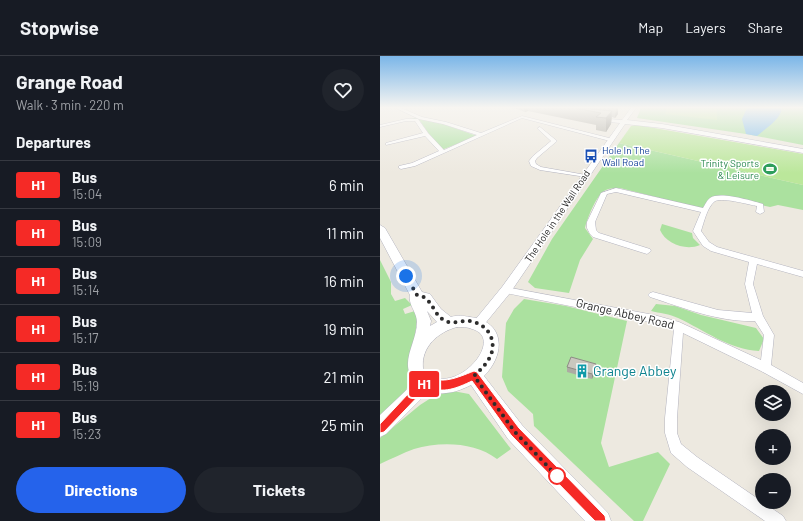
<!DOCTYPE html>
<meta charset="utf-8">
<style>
:root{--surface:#171b24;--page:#20242c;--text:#f1f3f6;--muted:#9ea1a6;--line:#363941;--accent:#2563eb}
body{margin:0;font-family:Barlow,sans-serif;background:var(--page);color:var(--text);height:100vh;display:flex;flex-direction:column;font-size:15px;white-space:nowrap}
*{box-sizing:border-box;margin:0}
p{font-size:13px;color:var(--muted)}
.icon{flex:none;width:22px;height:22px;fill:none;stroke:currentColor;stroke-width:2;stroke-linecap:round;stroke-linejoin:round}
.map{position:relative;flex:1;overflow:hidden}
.side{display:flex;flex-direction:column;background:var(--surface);width:380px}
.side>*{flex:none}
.badge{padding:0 8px;border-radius:3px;font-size:14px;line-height:26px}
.tools{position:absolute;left:375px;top:329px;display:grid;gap:8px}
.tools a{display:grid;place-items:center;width:36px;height:36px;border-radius:50%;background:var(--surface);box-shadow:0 4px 16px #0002;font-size:20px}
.you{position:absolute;width:20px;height:20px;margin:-10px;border:3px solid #fff;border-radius:50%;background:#1a73e8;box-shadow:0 0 0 6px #1a73e833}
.map>.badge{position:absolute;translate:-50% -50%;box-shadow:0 0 0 2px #fff}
h2{padding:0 16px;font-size:15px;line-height:36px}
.round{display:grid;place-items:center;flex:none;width:42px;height:42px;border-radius:21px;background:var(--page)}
.overview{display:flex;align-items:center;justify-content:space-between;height:68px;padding:0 16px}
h1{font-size:19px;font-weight:700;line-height:30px}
.primary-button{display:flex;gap:8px;margin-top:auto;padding:8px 16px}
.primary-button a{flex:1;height:46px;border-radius:24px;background:var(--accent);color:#fff;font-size:16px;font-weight:700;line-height:46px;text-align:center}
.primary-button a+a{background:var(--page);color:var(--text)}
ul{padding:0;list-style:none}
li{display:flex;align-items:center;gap:12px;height:48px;padding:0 16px;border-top:1px solid var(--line)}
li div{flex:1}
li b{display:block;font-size:15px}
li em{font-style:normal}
li .badge{min-width:44px;font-weight:700;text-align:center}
header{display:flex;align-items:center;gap:24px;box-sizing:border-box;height:56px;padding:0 20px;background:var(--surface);border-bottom:1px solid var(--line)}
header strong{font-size:19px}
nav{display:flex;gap:22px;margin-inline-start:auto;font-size:14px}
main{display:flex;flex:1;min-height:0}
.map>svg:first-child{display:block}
.green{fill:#abe19f}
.pitch{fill:#bbe79b}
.water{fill:#78b9e9}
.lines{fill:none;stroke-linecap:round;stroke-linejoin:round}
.minor-casing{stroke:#b3b3bf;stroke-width:1}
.tertiary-casing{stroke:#b3b3bf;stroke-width:1}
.secondary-casing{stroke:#b3b3bf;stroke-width:1}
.minor{fill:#fff;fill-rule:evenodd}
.tertiary{fill:#fff;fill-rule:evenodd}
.secondary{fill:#fff;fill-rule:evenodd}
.wall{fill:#adaba3}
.shaded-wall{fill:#8d8b85}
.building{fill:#c9c7be;stroke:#8d8b85}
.line{fill:#f52a26;stroke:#fff}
.walk{stroke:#2c2c2c;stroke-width:4;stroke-dasharray:0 7.2}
.stop-dot{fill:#fff;stroke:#f52a26;stroke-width:2}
.labels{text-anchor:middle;stroke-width:3;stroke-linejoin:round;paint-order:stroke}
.far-transit-label{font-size:10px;fill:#164399;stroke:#fff;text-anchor:start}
.far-leisure-label{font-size:10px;fill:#27864d;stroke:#fff;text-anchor:end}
.far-street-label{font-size:10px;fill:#2c2c2c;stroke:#fff}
.street-label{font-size:12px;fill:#2c2c2c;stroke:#fff}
.near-culture-label{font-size:14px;fill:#0d838f;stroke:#fff;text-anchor:start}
</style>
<header>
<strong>Stopwise</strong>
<nav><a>Map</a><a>Layers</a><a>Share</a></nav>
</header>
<main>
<section class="side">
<div class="overview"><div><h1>Grange Road</h1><p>Walk · 3 min · 220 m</p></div><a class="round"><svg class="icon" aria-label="heart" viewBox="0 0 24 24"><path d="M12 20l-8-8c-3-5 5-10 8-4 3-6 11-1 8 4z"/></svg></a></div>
<h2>Departures</h2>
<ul>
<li><span class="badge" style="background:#f52a26;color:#fff">H1</span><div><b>Bus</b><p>15:04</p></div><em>6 min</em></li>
<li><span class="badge" style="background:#f52a26;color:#fff">H1</span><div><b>Bus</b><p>15:09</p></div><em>11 min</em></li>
<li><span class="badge" style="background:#f52a26;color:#fff">H1</span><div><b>Bus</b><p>15:14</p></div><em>16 min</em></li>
<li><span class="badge" style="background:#f52a26;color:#fff">H1</span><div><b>Bus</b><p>15:17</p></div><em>19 min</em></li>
<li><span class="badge" style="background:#f52a26;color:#fff">H1</span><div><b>Bus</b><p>15:19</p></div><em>21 min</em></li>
<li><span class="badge" style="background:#f52a26;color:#fff">H1</span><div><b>Bus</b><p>15:23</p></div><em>25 min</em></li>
</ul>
<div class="primary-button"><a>Directions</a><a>Tickets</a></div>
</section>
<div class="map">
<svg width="423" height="465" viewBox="0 0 423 465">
<rect width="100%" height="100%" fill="#ede9e0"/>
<g class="green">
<polygon points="261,52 423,52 423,89 366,78 257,62"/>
<polygon points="35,62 63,68 97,80 64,93 61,93 49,78 40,65 37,63 27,64"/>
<path d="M239,87L423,129V154L398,149L390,151L348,142L329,144L323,153L240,132C234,132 229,132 224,135C216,140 207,163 205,172L213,183L200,204L189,237L155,232L148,226L172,183Z"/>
<path d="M282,168L312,177L313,182L320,189C306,195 286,188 280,174Z"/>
<polygon points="0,204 11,226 11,238 15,245 25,242 32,249 23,253 25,258 35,255 37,263 30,326 24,338 0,359"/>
<polygon points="144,243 186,250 247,265 221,387 229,411 278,396 290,408 263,465 254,465 154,370 153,358 128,335 122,321 126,267 134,253"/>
<path d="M276,248L295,250L321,259L376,272L384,283L379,295C350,294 324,274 298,262C290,258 279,257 271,255Z"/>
<path d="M73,335L89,338L131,393L117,403C95,386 60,385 34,393C23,397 11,403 0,408V382L40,349L54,340Z"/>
</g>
<g class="pitch">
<polygon points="287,52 337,53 337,64 285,58"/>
<polygon points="257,69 423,98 423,129 239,87 251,70"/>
</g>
<path class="water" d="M367,52H402C401,63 386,72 377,80L366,78L362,63Z"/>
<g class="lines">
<g class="minor-casing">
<g id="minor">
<polygon points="16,52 21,52 42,61 66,66 101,77 142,60 233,83 230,85 142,62 35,110 21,113 19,112 19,110 32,107 59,95 45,80 6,89 6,87 43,77 35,65 26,65 0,71 0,69 26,63 38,63 48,77 64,94 97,79 63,68 39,63"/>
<polygon points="160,71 177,85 157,102 155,105 156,108 161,111 206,119 206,121 160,114 151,110 149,105 153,100 171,85 158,73 158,72"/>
<path d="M236,132L323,152C325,149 327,144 330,142C340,135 372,145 383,148L384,156L380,158L376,156L377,150C370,149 339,140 334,146C327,152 324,166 321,175L329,186L337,191L423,215V221L377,208L373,228L383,260L394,279L391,309L423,327V338L381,315L303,277L297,362V377L301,388L317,401L403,460L406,465H385L307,411L291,397L285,377V362L294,273L274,267L126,237L121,234L126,231L274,259L299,266L381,304L384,279L375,265C338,266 304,252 270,241L268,239L270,237L273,236L338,254L372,257L365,228L369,206L331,195L323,190L313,175L321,156L236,136L227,138L215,166L216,174L219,177L270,193L271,195L267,198L213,181L210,178L207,172V166L221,137Z"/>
</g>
</g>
<g class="tertiary-casing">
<polygon id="tertiary" points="251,52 256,52 247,64 282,68 423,93 423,97 282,72 245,68 130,237 103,270 99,272 95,270 93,267 95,264 122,231 240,67 218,65 215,63 216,62 242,64"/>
</g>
<g class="secondary-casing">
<path id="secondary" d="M0,169L5,172L42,236L50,238L61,253L71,261C78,259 83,260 90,261C125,265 126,298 104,320L142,369L228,457L231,465H205L128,383L91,329C77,336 64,340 49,335L6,378L0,381V359L35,326C18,307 37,287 37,266C37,256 28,249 30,239L0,182ZM47,255L57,266L50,270L51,265ZM77,271C82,271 88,271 92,273C129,283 69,348 43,312C41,291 58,276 77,271Z"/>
</g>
<use href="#minor" class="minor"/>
<use href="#tertiary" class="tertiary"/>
<use href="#secondary" class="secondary"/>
</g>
<g class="wall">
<polygon points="134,52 238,52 238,58 235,62 232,61 231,68 226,76 216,74 216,69 148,55 145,56"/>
<polygon points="216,308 216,313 212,323 187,316 187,311"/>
</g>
<g class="shaded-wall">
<polygon points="144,52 148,52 148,55 145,56"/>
<polygon points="236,52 238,52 238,58 235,62"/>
<polygon points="232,55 231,68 226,76 226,62"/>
<polygon points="216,308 216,313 212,323 212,318"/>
</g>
<g class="building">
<polygon points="195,52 200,52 232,55 226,62 216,61 221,57"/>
<polygon points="191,301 216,308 212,318 187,311"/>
</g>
<linearGradient id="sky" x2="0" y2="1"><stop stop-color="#7bb6e8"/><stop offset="0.44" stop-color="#f7f5f1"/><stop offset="1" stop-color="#f7f5f1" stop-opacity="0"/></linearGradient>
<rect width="423" height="117" fill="url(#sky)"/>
<path class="line" d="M94,315L97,316L139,372L225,460L226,465H215L131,379L92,325C77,332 64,338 47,331L4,376L0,377V368L42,323L46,321C64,328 76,322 94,315Z"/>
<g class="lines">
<path class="walk" d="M26,220L37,239C39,239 43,240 45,242C54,248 55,262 68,266C74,268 83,264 89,265C107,267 118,284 110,301C106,309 100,314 94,320L135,376L177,420"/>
</g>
<defs>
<g id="bus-bare" transform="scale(1.08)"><path d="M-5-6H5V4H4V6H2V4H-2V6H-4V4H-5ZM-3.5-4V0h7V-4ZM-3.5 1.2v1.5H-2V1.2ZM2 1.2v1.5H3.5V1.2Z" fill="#1a4fb4" stroke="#fff" stroke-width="2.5" paint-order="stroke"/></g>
<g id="stadium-bare" transform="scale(1.08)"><path d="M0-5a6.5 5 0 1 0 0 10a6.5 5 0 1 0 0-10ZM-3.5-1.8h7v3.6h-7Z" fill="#2e9e5b" stroke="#fff" stroke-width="2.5" paint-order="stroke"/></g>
<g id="building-bare" transform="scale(1.08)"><path d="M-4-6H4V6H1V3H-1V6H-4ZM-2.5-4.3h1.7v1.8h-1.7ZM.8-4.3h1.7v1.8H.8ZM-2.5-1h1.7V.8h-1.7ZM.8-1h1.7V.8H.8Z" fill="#0f9aa8" stroke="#fff" stroke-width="2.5" paint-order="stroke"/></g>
</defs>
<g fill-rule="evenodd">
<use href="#bus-bare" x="211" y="100"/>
<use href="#stadium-bare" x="390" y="113"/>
<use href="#building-bare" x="202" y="315"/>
</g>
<circle class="stop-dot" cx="177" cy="420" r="8"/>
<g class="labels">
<g class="far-transit-label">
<text x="222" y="98">Hole In The<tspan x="222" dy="12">Wall Road</tspan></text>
</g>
<g class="far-leisure-label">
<text x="379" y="111">Trinity Sports<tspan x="379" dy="12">&amp; Leisure</tspan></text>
</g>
<g class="far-street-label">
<text transform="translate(177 160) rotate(-56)" y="4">The Hole in the Wall Road</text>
</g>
<g class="street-label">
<text transform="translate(245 258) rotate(13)" y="4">Grange Abbey Road</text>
</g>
<g class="near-culture-label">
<text x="213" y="320">Grange Abbey</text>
</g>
</g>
</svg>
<div class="tools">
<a><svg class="icon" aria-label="layers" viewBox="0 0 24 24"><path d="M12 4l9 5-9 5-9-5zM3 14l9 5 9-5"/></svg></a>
<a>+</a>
<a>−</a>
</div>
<div class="you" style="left:26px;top:220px"></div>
<b class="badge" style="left:44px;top:328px;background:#f52a26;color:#fff">H1</b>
</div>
</main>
